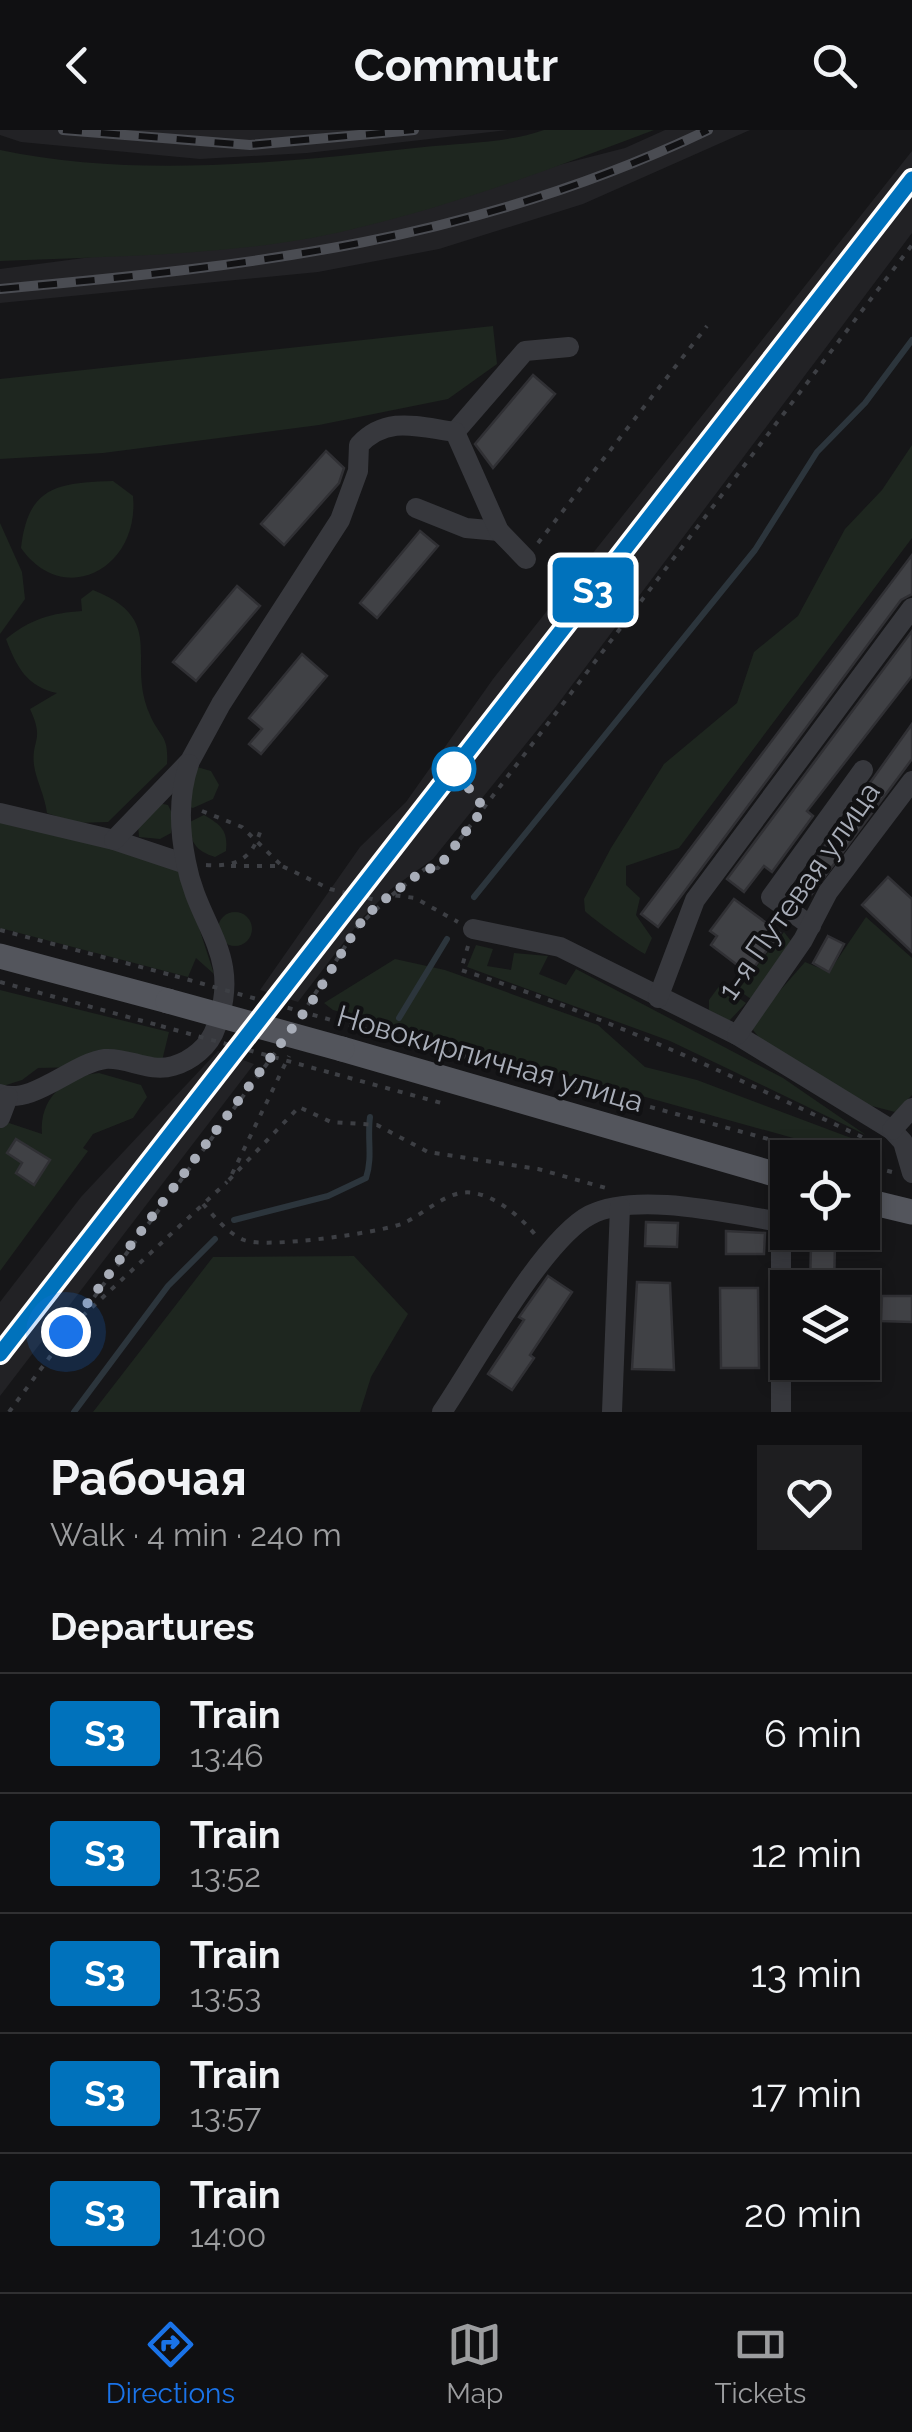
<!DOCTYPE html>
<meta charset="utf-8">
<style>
:root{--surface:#101012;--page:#1e1e20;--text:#f1f3f6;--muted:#9c9d9f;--line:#303032;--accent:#1a73e8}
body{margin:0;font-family:Raleway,sans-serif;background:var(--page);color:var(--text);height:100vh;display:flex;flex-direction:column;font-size:38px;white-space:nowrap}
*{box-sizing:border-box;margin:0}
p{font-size:32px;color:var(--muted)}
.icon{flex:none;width:55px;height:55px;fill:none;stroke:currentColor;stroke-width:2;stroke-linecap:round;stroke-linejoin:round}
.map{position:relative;height:1282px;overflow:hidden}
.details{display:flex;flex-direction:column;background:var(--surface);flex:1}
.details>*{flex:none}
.badge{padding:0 20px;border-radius:8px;font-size:35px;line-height:65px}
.controls{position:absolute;left:770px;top:1010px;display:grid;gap:20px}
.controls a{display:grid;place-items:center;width:110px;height:110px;border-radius:0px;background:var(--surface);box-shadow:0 5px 15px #0003,0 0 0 2px var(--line);font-size:50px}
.you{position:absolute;width:50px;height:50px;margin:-25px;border:8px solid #fff;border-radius:50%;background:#1a73e8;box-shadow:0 0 0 15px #1a73e833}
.map>.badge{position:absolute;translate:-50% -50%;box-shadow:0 0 0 5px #fff}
h2{padding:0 50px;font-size:38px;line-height:90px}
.round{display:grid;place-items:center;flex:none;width:105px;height:105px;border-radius:0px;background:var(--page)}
.head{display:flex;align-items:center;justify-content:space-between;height:170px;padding:0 50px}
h1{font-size:48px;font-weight:700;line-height:75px}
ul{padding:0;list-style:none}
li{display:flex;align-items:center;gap:30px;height:120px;padding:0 50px;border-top:2px solid var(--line)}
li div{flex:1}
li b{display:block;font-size:38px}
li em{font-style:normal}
li .badge{min-width:110px;font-weight:700;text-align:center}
header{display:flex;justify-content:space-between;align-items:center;height:130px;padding:0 50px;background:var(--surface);font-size:45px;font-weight:700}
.tab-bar{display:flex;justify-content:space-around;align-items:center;height:140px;border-top:2px solid var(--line);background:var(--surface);font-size:28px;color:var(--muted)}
.tab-bar a{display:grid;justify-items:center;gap:5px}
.tab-bar .selected{color:var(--accent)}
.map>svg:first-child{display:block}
.built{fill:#222225}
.green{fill:#1e261f}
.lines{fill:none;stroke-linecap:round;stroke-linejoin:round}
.stream{stroke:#2c353c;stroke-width:6}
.building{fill:#404145;stroke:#303034;stroke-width:2.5}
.path{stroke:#3d3f44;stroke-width:4;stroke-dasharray:5 8;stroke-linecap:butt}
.minor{stroke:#37383d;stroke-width:20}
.major{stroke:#53555c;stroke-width:25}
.rail-casing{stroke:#4a4c52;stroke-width:10}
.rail{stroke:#111113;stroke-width:6;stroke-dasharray:19;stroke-linecap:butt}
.path-bridge{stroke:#3d3f44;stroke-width:4;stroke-dasharray:5 8;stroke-linecap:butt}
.major-bridge{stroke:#53555c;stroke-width:25}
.line-casing{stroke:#fff;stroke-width:22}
.line{stroke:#0072bc;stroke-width:15}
.walk{stroke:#a8adb8;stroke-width:10;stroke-dasharray:0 18}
.stop-dot{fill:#fff;stroke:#0072bc;stroke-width:5}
.labels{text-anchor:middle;stroke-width:8;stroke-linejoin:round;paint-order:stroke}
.street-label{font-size:30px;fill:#a8adb8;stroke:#111113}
</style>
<header><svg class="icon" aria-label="back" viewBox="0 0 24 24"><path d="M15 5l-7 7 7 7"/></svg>Commutr<svg class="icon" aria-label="search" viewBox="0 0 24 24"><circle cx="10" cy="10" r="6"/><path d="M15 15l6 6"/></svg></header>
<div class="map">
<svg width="912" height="1282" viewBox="0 0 912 1282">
<rect width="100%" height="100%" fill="#161618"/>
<g class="built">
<polygon points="0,0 508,0 307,23 200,29 21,12 0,5"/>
<polygon points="665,0 750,0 583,74 439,119 318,142 0,173 0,139 313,98 625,18"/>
<polygon points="912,21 912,103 554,579 433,729 391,759 364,786 298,872 260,860 360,717 406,672 493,549"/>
<polygon points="218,921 254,934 0,1266 0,1172 81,1067"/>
</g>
<g class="green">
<path d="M544,0H654C553,38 454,76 349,100C242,126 111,126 0,131V20C137,49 286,32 424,17C463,13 507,13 544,0Z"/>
<polygon points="493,196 497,234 448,269 319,295 103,323 0,329 0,249"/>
<path d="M912,315V408L679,718L626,736V755L640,768L636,785L652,808L645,824C638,821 590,787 585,781L584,769L611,718L664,634L737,573L754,522L798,486L845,399L882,360Z"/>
<path d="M113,351L133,366C140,438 64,479 21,418C28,356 57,353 113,351Z"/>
<polygon points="0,393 22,442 25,469 0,504"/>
<path d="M93,460C169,490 125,530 150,585C160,608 169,605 167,634L108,692L76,693L47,683C45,666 36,650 34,635C31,609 45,611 30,579L57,563C27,557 16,536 6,509C30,489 52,483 82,481L81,469Z"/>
<polygon points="197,637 211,641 219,655 213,669 193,678 186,676"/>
<polygon points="158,673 168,675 173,685 171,703 160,709 139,707 138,695"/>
<path d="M204,685C221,695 228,700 226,721L215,727C196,721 191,713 188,693Z"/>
<polygon points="0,692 129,723 181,742 214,844 196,828 188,847 0,798"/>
<circle cx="235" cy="799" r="17"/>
<polygon points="866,787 912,828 912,965 895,982 868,975 761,910 753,900 756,888 805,832 829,842"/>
<polygon points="784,802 791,811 751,869 738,860"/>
<polygon points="476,815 493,819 487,836 511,840 514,823 548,826 539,844 566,855 576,839 783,948 866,1005 670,911 467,837"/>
<polygon points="395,829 445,840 598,895 645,937 697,950 867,1014 873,1022 865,1028 333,880 324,873"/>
<polygon points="720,855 746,873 729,891 709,880 709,870"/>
<polygon points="0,860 169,902 161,935 38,938 22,950 0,957"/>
<path d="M99,943L141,955L147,967L133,988L93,1004L83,1018L88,1021L0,1141V990L42,1004C39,968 65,946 99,943Z"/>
<polygon points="354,1126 408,1184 371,1247 360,1282 93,1282 213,1127"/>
</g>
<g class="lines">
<g class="stream">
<polyline points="474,767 755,420 817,322 865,273 912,210"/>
<polyline points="399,888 447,809"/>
<path d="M234,1090L328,1066L366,1048C373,1027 367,1009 370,987"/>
<polyline points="74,1282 168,1156 215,1109"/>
</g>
</g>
<g class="building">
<polygon points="533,245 555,264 493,338 475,314"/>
<polygon points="326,321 344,338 339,353 284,415 261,394"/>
<polygon points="420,401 438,416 377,488 360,473"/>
<polygon points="912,425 912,464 901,470 658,797 641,784"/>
<polygon points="237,456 260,476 196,551 173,532"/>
<polygon points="912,501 912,546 807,681 813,686 772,742 764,736 744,762 727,749"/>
<polygon points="302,524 327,546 261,624 249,614 262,599 249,588"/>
<polygon points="912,594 912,629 811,765 797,755"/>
<polygon points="888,747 912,769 912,822 862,775"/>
<polygon points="734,769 780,803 749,844 711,815 717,806 710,801"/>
<polygon points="828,806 844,814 829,842 813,833"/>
<polygon points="16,1009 50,1030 34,1055 16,1043 22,1033 7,1023"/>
<polygon points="646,1092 678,1093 677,1117 645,1116"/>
<polygon points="726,1101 765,1103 764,1124 726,1124"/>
<polygon points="811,1113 835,1114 834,1158 810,1158"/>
<polygon points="548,1146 572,1162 530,1225 534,1228 512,1260 488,1244 524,1190 519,1187"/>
<polygon points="637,1152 670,1153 674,1240 632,1239"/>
<polygon points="720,1158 758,1158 759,1238 721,1238"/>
<polygon points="882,1166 912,1166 912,1192 881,1191"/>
</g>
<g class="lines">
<g class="path">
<polyline points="538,413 707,196"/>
<polyline points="202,681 242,697 282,736"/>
<path d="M206,735C236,737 252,730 261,699"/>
<polyline points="231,736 282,736 330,759 380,771"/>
<polyline points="392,765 425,739 438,738 912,115"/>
<polyline points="0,800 175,846"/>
<path d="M468,816L461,840C601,884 730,945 862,1007"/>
<polyline points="0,852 161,896"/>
<polyline points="301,886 358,796 392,765 415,768 458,792"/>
<polyline points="349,895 838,1028"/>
<polyline points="335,944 445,974"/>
<polyline points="862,1034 892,1042"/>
<polyline points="232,1044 289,926"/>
<polyline points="229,1050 299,977 331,992 377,995 428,1022 538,1039 606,1058"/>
<path d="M203,1074C215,1087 226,1102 244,1110C266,1119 379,1103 404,1093C426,1083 449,1058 474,1063C498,1067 523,1089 537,1107"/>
<polyline points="73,1195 227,1052"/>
<polyline points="9,1282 275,923"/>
</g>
<g class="minor">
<polyline points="455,302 525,221 569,217"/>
<polyline points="416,378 466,398 499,401"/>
<polyline points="0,683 114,710 186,734"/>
<path d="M114,710L190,631L221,574L340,390L358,341L359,315C387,285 418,297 455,302L499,401L526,429"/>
<polyline points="811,796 771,767 863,640"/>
<polyline points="473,799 560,817 737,905 892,1000 903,1012 912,1043"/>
<polyline points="658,868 695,770 912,478"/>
<polyline points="737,905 803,810 828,762 912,651"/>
<path d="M0,964C32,976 73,933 105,929C128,927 149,943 173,936C191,931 210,916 216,897C243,824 198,798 186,732C179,698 178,666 189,634"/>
<polyline points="0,988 8,967"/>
<polyline points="892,1000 912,978"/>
<path d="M442,1282C474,1235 543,1109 590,1085C637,1061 730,1084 781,1092V1282"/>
<polyline points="612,1282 620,1077"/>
</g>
<g class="major">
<polyline points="0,826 168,871"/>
<polyline points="342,919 788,1048"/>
<polyline points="862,1070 912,1082"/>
</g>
<g class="rail-casing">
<g id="rail">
<polyline points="63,0 250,15 414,0"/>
<path d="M0,159C252,136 476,111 708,0"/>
<polyline points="0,1224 912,49"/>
</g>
</g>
<use href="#rail" class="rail"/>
<g class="path-bridge">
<polyline points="175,846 349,895"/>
<polyline points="161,896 335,944"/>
</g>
<polyline class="major-bridge" points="168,871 342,919"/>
</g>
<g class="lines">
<g class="line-casing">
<polyline id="line" points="0,1224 912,49"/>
</g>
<use href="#line" class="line"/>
<polyline class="walk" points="66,1202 311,873 358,796 376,776 425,739 438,738 484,678 454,639"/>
</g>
<circle class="stop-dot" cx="454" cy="639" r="20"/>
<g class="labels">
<g class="street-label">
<text transform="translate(799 761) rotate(-55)" y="10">1-я Путевая улица</text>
<text transform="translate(490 929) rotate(16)" y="10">Новокирпичная улица</text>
</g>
</g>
</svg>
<div class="controls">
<a><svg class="icon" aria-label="locate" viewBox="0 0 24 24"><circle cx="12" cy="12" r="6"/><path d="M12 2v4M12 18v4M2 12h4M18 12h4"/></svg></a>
<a><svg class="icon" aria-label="layers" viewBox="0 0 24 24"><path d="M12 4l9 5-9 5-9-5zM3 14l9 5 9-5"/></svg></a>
</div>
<div class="you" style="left:66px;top:1202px"></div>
<b class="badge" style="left:593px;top:460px;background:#0072bc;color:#fff">S3</b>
</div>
<section class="details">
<div class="head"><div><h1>Рабочая</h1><p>Walk · 4 min · 240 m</p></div><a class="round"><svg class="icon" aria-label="heart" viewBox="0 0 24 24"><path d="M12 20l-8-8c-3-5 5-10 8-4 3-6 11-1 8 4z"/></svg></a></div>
<h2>Departures</h2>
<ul>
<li><span class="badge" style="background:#0072bc;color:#fff">S3</span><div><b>Train</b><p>13:46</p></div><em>6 min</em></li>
<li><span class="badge" style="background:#0072bc;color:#fff">S3</span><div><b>Train</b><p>13:52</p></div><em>12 min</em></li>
<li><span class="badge" style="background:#0072bc;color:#fff">S3</span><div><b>Train</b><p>13:53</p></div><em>13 min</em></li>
<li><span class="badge" style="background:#0072bc;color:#fff">S3</span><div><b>Train</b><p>13:57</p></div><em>17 min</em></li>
<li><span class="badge" style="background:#0072bc;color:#fff">S3</span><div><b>Train</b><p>14:00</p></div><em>20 min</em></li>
</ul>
</section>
<nav class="tab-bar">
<a class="selected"><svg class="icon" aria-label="directions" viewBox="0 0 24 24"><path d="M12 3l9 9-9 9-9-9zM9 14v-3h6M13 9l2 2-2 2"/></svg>Directions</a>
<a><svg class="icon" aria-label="map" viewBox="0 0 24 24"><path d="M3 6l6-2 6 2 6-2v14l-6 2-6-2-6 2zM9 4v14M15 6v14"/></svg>Map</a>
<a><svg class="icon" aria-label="tickets" viewBox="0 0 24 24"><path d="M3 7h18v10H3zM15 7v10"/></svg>Tickets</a>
</nav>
